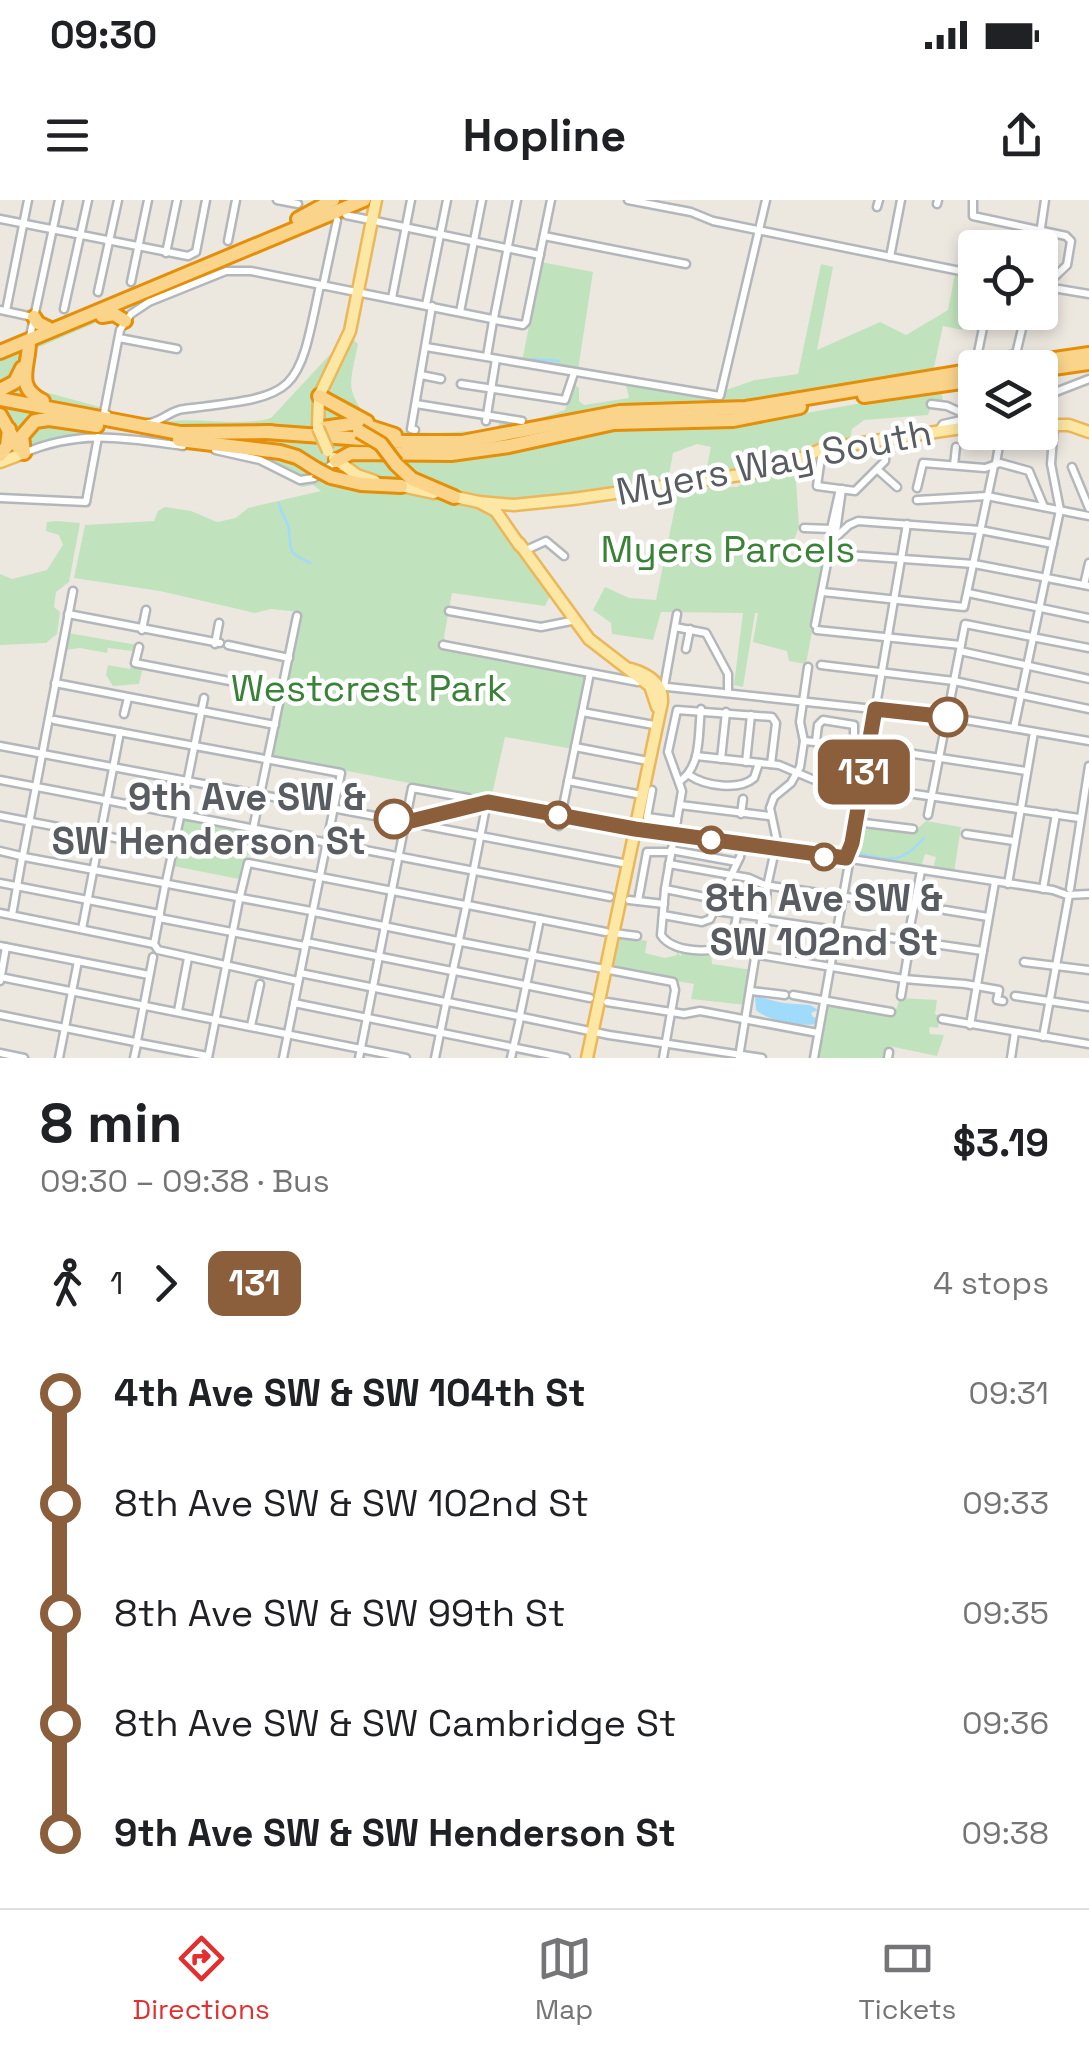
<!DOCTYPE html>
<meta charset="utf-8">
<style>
:root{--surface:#fff;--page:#f2f2f2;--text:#202124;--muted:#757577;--line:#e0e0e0;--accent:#e32f30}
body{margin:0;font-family:"Space Grotesk",sans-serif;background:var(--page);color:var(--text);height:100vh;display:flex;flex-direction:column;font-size:38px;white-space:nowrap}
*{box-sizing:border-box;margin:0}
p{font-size:32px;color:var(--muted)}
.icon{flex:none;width:55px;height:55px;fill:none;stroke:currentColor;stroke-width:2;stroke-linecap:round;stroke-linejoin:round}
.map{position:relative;height:858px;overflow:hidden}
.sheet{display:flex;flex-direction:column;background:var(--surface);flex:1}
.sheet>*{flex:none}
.badge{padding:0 20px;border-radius:15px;font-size:35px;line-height:65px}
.buttons{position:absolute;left:958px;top:30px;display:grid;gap:20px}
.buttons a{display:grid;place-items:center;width:100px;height:100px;border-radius:10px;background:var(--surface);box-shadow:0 5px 15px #0003;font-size:50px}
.map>.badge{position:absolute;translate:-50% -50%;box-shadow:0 0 0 5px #fff}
.legs{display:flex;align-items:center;gap:15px;height:110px;padding:0 40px;font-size:32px}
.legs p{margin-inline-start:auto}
.summary{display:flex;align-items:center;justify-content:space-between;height:170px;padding:0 40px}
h1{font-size:55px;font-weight:800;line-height:75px}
ul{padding:0 40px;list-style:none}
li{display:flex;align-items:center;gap:35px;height:110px;font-size:38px}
li i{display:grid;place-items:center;width:15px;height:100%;margin:0 12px;background:currentColor}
li i::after{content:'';width:25px;height:25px;margin:-12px;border:8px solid;border-radius:50%;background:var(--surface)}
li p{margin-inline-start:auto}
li:first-child i{background:linear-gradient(#0000 50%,currentColor 0)}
li:last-child i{background:linear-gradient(currentColor 50%,#0000 0)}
.status{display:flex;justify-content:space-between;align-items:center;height:70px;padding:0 50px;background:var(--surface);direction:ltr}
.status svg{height:28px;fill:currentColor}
header{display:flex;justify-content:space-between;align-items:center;height:130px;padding:0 40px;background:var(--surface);font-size:45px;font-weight:800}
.tabs{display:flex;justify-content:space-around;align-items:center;height:140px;border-top:2px solid var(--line);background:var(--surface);font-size:28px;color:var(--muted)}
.tabs a{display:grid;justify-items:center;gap:5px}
.tabs .on{color:var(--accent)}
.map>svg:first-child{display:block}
.green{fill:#c0e3bd}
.water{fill:#a0dbfc}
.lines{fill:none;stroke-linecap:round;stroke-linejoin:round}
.stream{stroke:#a0dbfc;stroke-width:2.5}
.minor-casing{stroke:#b3b7bb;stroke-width:11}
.major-casing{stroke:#ecb759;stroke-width:15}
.highway-casing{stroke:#e58e07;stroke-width:18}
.minor{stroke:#fff;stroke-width:6}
.major{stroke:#fce7a5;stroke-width:10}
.highway{stroke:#f9d48a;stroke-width:12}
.major-bridge-casing{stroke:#ecb759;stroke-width:15;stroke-linecap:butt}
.highway-bridge-casing{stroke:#e58e07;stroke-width:18;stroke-linecap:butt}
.major-bridge{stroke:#fce7a5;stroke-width:10}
.highway-bridge{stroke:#f9d48a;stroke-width:12}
.line-1-casing{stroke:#fff;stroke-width:22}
.line-1{stroke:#8b5e3c;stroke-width:15}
.stop-1-dot{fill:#fff;stroke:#8b5e3c;stroke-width:5}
.labels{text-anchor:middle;stroke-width:9;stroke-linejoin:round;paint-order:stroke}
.street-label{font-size:38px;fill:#595d61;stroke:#fff}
.park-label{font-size:38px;fill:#398237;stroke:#fff}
.stop-label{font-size:38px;font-weight:bold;fill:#595d61;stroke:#fff;text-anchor:end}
</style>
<div class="status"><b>09:30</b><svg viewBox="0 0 49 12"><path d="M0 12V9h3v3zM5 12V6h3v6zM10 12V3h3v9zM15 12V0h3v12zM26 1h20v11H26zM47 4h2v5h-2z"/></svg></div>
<header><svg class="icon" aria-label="menu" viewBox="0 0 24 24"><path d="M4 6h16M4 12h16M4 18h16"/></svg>Hopline<svg class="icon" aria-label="share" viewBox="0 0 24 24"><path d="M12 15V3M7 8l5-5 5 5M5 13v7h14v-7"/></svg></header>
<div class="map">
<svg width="1089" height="858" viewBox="0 0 1089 858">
<rect width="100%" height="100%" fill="#ece8e0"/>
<g class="green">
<polygon points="541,62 593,72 578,170 522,162"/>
<path d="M821,64L833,67L817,150L880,122L906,135L948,110L955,74L975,77V112L991,113L980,124L964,121L962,130L943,126L933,172L724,207L726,227L941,189L943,201H933L928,215L864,220L852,229L850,240L777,264L718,273L706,272L711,247L697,244L673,253L668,280L515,300L462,293L466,302L488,308L550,396L545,406L452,393L444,437L448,448L587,473L573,549L505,537L491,599L271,556L299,412L271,409L255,413L160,391L74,378L85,325L154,321L158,311L165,307L191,311L217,322L236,318L248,308L321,291L313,285L302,287L292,282L295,277L255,257L175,243L157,225C186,213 235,229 271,218L336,148L343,129L358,144C356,157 349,178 352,191C368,247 445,230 486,231L498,228L500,221L523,224L565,210L574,184L579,188V201L584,205L629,198L626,185L724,202L726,190L755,180L798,174Z"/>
<polygon points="107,118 37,148 29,171 34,189 100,207 95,234 52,239 0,260 0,157"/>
<polygon points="795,264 799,327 788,356 827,352 806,464 789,461 787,451 753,442 758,413 755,413 743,487 734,485 743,413 661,412 653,440 612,434 611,423 593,410 605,387 629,398 656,400 679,288 737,287 750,279"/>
<polygon points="56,321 80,323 69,382 56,392 54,407 60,412 57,434 46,443 0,445 0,374 12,379 47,370 63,345 59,335 46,331 47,322"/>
<polygon points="68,433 137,445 134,464 143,466 139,484 113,486 106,475 108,465 130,469 133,451 108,448 107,453 80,448 65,450"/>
<polygon points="182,618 252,632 249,650 257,649 255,658 248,655 239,679 173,666"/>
<polygon points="926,621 961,627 954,673 933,669 936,657 925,654 921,667 853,657 858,625 914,632"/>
<polygon points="619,736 647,741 645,753 665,758 677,755 676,751 681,756 682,749 711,754 712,764 752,770 746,805 691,799 694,784 612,770"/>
<polygon points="900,798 937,800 935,814 940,816 938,828 930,827 929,829 930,834 944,835 937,856 889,846 886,858 817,858 826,805 894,815"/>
</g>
<path class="water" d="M755,796L783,803L810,805L818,810L811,813L813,817L818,818L817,824C801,827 768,821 756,810Z"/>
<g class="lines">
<g class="stream">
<polyline points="965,55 975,51"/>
<polyline points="1040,59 1048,61"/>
<polyline points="533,159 559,161"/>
<path d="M279,304C281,314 288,321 289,330C291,352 288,353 310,363"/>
<polyline points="796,568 800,545 797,525"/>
<polyline points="766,609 770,597 778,590"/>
<path d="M855,653C888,659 899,667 924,638"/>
</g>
<g class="minor-casing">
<g id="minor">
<polyline points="277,0 298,4"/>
<polyline points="628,0 691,12 713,21 975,74"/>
<polyline points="973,0 973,16 1066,36 1071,41 1067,65 1044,87"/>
<polyline points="937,4 938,0"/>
<polyline points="877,7 879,0"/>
<polyline points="346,15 540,55"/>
<polyline points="0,19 188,56 196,52 206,0"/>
<polyline points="544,36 686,64"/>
<polyline points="228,41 236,0"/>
<polyline points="1038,48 1045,0"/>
<polyline points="166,53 177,0"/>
<polyline points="890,57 901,0"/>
<polyline points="131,82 148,0"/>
<polyline points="323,86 337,20"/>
<polyline points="1041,86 1089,94"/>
<polyline points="98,92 118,0"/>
<polyline points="392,98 411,0"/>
<polyline points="426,105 447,0"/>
<polyline points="64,109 88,0"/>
<polyline points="0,110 33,117"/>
<polyline points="6,111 28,0"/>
<polyline points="460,112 482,0"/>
<polyline points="494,118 517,0"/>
<polyline points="495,120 523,125 526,122 551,0"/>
<polyline points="119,138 177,149"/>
<polyline points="29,141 59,0"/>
<polyline points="426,147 720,196 766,0"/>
<polyline points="487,156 493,121"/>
<polyline points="972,162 1016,154 1026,112"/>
<polyline points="976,162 983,128 995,112"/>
<polyline points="421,175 441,179"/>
<polyline points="461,184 565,200 574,173"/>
<polyline points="1040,198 1089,179"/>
<polyline points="416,204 522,221"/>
<polyline points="931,204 947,206 971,217"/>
<polyline points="107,214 104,213 120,130 131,114 149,102 226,71 251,71 492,119"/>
<polyline points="486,221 496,159"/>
<path d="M148,223C162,222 170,210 184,209C298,195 297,198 320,85"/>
<polyline points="415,230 411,229 432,106"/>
<polyline points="939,230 943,224 975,217"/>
<polyline points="215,250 260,260 300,280 314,278 335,262"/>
<polyline points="822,250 817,286 855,291 885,261 886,238"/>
<path d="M24,253C80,229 125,238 183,246"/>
<polyline points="996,263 1001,234"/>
<polyline points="954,265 956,247"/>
<polyline points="1072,267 1089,308"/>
<polyline points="878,270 897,287"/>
<polyline points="917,288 923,263 985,268 1000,263 1029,271 1044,307"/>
<polyline points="0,298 86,302 98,237"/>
<polyline points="917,300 987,296 1089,316"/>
<polyline points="804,328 831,329 839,293"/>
<polyline points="835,338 849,325 858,321 980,330 1053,344"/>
<polyline points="834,346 838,352 847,355 974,364 1089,386"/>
<polyline points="526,350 546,341 564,356"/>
<polyline points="1084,385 1089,363"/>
<polyline points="823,392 964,407 994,266"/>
<polyline points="968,393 1089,418"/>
<polyline points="449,411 541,427 576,420"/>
<polyline points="68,414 220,443"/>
<polyline points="815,425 828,358 834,346 842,289"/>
<polyline points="675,427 706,433 728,474 728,493"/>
<polyline points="142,430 146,410"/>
<polyline points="817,430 961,445"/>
<polyline points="215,444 219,423"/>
<polyline points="228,445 289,458"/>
<polyline points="443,445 638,482"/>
<polyline points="139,447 135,463 282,491"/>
<polyline points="686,449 690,429"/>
<polyline points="960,451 1089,479"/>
<polyline points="821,465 954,481 1089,509"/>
<polyline points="55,483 275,525"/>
<polyline points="658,486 948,517 1089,541"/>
<polyline points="664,487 677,414"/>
<polyline points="582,512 654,525"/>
<polyline points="124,514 128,498"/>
<polyline points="54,520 341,573 313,710"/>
<polyline points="1014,528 1060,310 1051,264 1054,225"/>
<polyline points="804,541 868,547 1026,571"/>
<polyline points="816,541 818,525 823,520 854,525 854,546"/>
<polyline points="0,546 407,622 487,602 635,629 846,662"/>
<polyline points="575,547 648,561"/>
<polyline points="696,556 779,565 812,579 1079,618"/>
<polyline points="721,559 726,512"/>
<polyline points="746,562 751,515"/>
<path d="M689,575C705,586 739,591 754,578L759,563"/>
<polyline points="0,580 178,614"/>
<polyline points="568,581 642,595"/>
<path d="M680,581C702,566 698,533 701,509"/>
<polyline points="652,590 647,617 677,621"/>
<polyline points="680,605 769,616"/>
<polyline points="181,613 204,498"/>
<polyline points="741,614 743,599"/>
<polyline points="183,615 610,697"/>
<polyline points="928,615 965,424 1089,448"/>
<polyline points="0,616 173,649"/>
<polyline points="417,619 422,625 628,664"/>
<polyline points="856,622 913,629"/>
<polyline points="559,626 590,473"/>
<polyline points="253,629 297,416"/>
<polyline points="966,634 1014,641"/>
<polyline points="671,650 737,662"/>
<polyline points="0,651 21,656"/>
<polyline points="23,655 73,391"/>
<polyline points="24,657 164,683"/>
<polyline points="850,658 907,324"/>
<polyline points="851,659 1053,690 1067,695 1089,694"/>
<polyline points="669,664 749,678 767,686"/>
<polyline points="166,682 180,617"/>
<polyline points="768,682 777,641 770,608 774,597 791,583 800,567 804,541 800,522 808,467"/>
<polyline points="0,683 160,714"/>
<polyline points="168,684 237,697"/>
<polyline points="1008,684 1034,532"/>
<polyline points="165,686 154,744 158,750 298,781"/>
<polyline points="771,686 914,707"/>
<polyline points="665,689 720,700"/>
<polyline points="1043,689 1056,614"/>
<polyline points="1070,689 1089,566"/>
<polyline points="240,696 248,663 465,705"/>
<polyline points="241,698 311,711"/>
<polyline points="629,700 664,704"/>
<polyline points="638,701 647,652 671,652"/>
<polyline points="467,704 487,602"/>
<polyline points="468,705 606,732"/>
<polyline points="945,710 988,717"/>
<polyline points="715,711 762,717"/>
<polyline points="314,712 458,741"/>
<polyline points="0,713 154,744"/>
<polyline points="12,715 22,658"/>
<polyline points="663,715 702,722 710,719 740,657 742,645"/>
<polyline points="765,717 767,686"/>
<polyline points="159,718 305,746"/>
<polyline points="765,720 983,751"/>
<polyline points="82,729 120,532"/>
<polyline points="614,733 637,736"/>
<polyline points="459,740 466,707"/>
<polyline points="306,742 452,771"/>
<polyline points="461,742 673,782 675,790 663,858"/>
<polyline points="907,742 921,671"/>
<path d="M726,745C709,754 672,752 661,735L665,689L682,591L668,552L677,510L772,517L776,523L771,564"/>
<polyline points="726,745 735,751 904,779 965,784 999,790 997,800 1003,801"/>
<polyline points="726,745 734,732 737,715"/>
<polyline points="0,746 149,775"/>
<polyline points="1024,762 1089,770"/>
<polyline points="453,770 459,743"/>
<polyline points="455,771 590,798"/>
<polyline points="300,773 445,802"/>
<polyline points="0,777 406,858"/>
<polyline points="0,781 6,747"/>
<polyline points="751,791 785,795"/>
<polyline points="793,795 891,812"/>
<polyline points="901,796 910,742"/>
<polyline points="1015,796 1089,807"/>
<polyline points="447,800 453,773"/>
<polyline points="448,802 518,816"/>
<polyline points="607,802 684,814 700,811 818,833"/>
<polyline points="294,803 566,858"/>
<polyline points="178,811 188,758"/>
<polyline points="0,815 135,842"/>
<polyline points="520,815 540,719"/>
<polyline points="522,817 609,835 762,858"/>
<polyline points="942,819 1089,844"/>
<polyline points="970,825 995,682"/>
<polyline points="251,826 260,784"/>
<polyline points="1043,837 1069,695"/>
<polyline points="137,841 153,757"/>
<polyline points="139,843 207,856"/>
<polyline points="0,853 24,858"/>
<polyline points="739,857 761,721"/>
<polyline points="59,858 78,761"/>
<polyline points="134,858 137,844"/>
<polyline points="208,858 239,700"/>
<polyline points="283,858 312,714"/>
<polyline points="359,858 412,588 468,598"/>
<polyline points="435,858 446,804"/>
<polyline points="511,858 520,818"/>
<polyline points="814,858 849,663"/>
<polyline points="888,858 889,852"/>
<polyline points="1011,858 1015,832"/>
</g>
</g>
<g class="major-casing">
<g id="major">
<polyline points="1040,225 1069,225 1089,232"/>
<polyline points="318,228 319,196 350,131 376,0"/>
<polyline points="334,258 357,275 375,281"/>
<polyline points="0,262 24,253"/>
<polyline points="397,285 434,293"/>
<polyline points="451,296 479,302 496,311"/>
<polyline points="479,302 514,305 573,299 754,273 779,268 822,249 975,226"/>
<polyline points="493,307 520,346"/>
<polyline points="519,343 589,439 650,486 657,507"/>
<path d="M587,858L662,502C663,483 648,474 631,469"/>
</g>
</g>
<g class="highway-casing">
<g id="highway">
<polyline points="298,19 333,0"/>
<polyline points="102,116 114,114 125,121"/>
<polyline points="34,117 38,123 48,128"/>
<path d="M29,142C29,167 14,187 43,201"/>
<polyline points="0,152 364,0"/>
<polyline points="993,168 1089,154"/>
<polyline points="1040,170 1089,163"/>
<polyline points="0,190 15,182 22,168"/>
<polyline points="319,196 367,222"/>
<polyline points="864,196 975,180"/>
<polyline points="0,199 180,233 271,232"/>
<polyline points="0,215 18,247"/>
<polyline points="323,228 358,223 395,235"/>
<polyline points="266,232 404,242 462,242 620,212 746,208 975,170"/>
<polyline points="179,240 280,252 297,257 316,269"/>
<polyline points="24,253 22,236 35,221 49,219 97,226"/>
<polyline points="0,255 7,246 9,229"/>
<polyline points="336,261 351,253 451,254 509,246 614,223 733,220 800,207"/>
<polyline points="396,264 412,279 454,297"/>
<polyline points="331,277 361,284 401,286"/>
</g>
</g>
<use href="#minor" class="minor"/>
<use href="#major" class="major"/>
<use href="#highway" class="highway"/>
<g class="major-bridge-casing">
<polyline id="major-bridge" points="318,228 328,251"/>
</g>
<g class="highway-bridge-casing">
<g id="highway-bridge">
<polyline points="359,231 381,244 396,264"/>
<polyline points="316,269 331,277"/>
</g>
</g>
<use href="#major-bridge" class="major-bridge"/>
<use href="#highway-bridge" class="highway-bridge"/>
</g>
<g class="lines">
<g class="line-1-casing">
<polyline id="line-1" points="394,619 407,622 488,602 635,629 846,658 852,643 875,509 948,517"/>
</g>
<use href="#line-1" class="line-1"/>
</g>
<g class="stop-1-dot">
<circle cx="948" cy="517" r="18"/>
<circle cx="558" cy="615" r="12"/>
<circle cx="394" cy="619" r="18"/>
<circle cx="711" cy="640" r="12"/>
<circle cx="824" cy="657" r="12"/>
</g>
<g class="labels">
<g class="street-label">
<text transform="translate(774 262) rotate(-11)" y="13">Myers Way South</text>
</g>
<g class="park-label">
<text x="728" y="362">Myers Parcels</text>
<text x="369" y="501">Westcrest Park</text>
</g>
<g class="stop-label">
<text x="366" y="610">9th Ave SW &amp;<tspan x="366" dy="44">SW Henderson St</tspan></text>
<text x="824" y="711" text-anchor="middle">8th Ave SW &amp;<tspan x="824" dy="44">SW 102nd St</tspan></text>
</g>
</g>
</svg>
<div class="buttons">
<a><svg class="icon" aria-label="locate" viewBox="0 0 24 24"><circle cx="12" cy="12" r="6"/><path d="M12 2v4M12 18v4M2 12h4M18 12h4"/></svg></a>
<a><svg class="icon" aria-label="layers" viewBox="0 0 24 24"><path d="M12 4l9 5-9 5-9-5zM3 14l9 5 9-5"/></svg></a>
</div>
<b class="badge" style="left:864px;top:572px;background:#8b5e3c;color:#fff">131</b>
</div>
<section class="sheet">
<div class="summary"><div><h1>8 min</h1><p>09:30 – 09:38 · Bus</p></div><b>$3.19</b></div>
<div class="legs"><svg class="icon" aria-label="walk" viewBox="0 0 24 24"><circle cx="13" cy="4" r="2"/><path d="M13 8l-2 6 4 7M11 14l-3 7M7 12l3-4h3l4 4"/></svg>1<svg class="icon" aria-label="forward" viewBox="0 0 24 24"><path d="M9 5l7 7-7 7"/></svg><b class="badge" style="background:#8b5e3c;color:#fff">131</b><p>4 stops</p></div>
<ul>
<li><i style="color:#8b5e3c"></i><b>4th Ave SW &amp; SW 104th St</b><p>09:31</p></li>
<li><i style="color:#8b5e3c"></i><span>8th Ave SW &amp; SW 102nd St</span><p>09:33</p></li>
<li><i style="color:#8b5e3c"></i><span>8th Ave SW &amp; SW 99th St</span><p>09:35</p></li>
<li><i style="color:#8b5e3c"></i><span>8th Ave SW &amp; SW Cambridge St</span><p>09:36</p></li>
<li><i style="color:#8b5e3c"></i><b>9th Ave SW &amp; SW Henderson St</b><p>09:38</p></li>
</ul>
</section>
<nav class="tabs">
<a class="on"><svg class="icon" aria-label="directions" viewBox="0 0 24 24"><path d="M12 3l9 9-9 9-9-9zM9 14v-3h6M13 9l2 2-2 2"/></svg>Directions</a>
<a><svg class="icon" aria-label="map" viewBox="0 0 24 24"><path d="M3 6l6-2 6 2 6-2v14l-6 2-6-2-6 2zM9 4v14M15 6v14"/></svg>Map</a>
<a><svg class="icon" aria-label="tickets" viewBox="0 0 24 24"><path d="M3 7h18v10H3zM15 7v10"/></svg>Tickets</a>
</nav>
